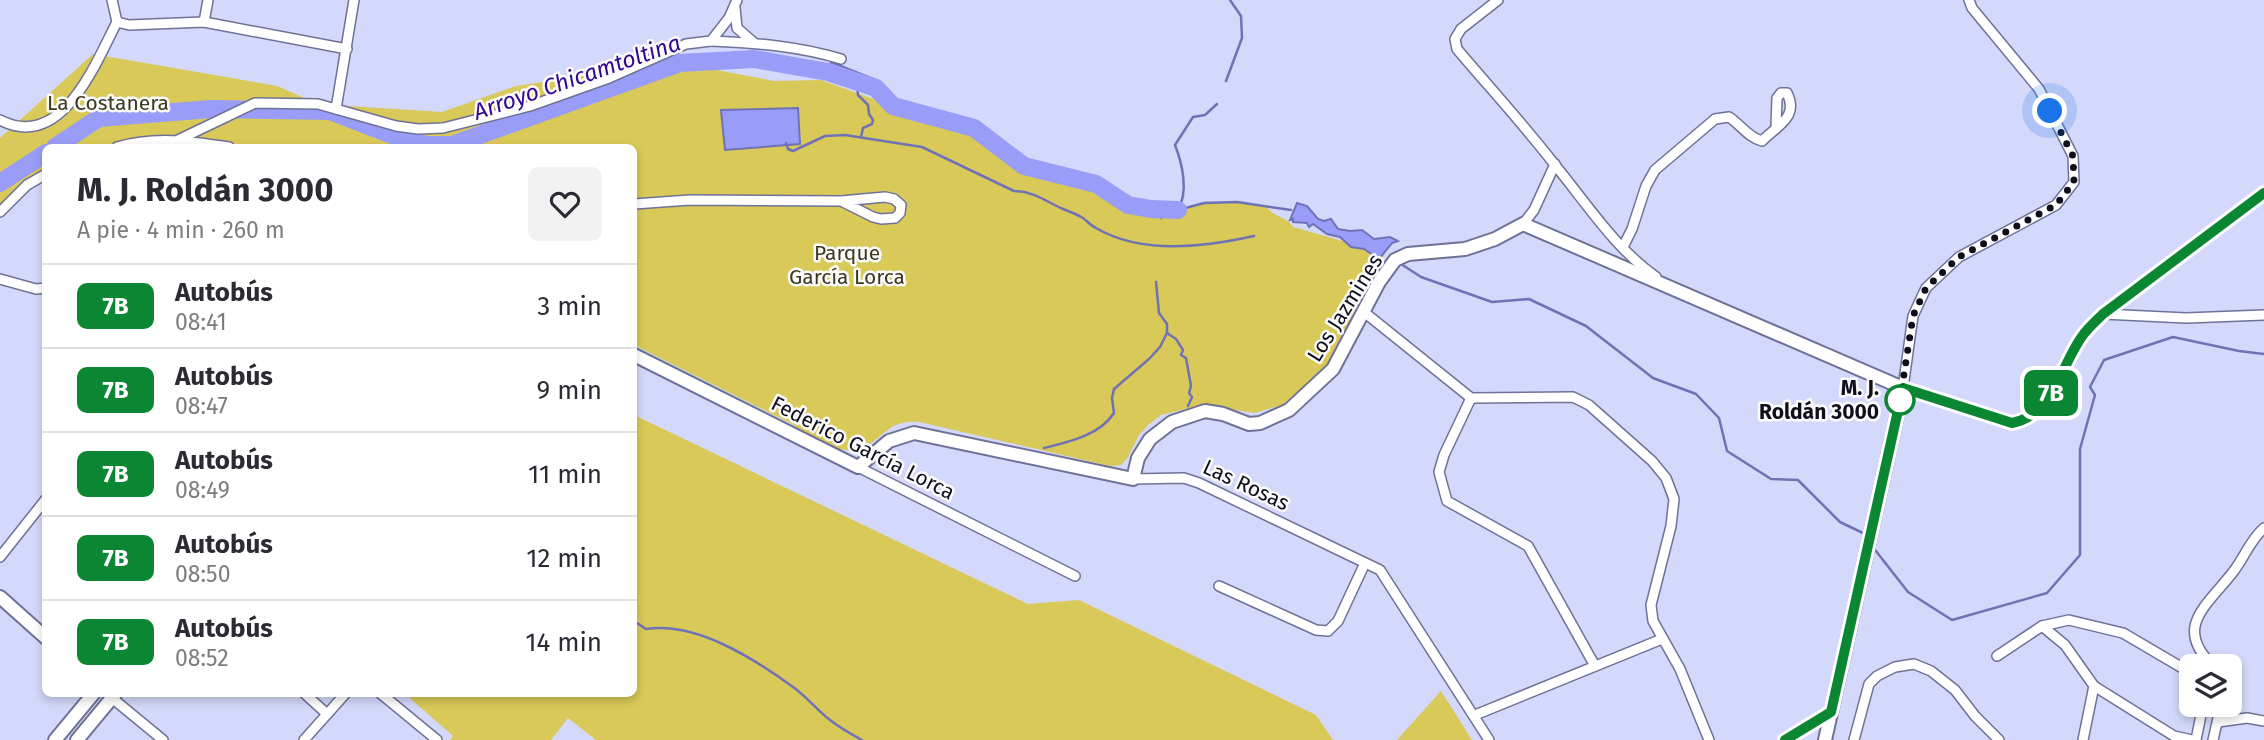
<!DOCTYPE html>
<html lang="es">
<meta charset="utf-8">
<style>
:root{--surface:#fff;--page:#f2f2f3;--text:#2b2b33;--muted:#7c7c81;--line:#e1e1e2}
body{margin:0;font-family:"Fira Sans",sans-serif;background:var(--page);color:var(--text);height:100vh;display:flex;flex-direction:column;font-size:26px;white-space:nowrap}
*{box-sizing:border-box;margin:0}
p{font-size:23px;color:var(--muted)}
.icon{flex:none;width:38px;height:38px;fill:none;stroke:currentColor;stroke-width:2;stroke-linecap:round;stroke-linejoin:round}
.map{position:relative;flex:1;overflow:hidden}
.side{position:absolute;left:42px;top:144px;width:595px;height:553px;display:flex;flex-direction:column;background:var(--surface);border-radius:10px;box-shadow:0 4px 10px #0003}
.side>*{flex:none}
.badge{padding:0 14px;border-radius:10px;font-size:24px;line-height:46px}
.fabs{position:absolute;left:2179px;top:654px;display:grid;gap:14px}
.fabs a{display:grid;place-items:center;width:63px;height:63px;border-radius:10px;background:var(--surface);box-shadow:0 4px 10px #0003;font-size:35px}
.you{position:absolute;width:35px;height:35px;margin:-18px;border:5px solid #fff;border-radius:50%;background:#1a73e8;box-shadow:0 0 0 10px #1a73e833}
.map>.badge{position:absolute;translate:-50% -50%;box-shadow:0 0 0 4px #fff}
.round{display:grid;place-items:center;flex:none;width:74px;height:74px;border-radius:10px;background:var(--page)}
.summary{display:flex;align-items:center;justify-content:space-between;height:119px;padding:0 35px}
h1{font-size:33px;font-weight:700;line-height:52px}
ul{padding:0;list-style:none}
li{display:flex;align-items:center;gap:21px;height:84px;padding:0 35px;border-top:2px solid var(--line)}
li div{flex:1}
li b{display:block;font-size:26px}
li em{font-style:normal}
li .badge{min-width:77px;font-weight:700;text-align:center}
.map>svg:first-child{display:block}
.green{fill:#d9c958}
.water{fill:#9a9df7;stroke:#7072b6;stroke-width:2}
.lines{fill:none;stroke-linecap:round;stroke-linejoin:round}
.stream{stroke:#7072b6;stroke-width:2.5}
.river{stroke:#9a9df7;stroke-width:18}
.street-casing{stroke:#6f7298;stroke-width:12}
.secondary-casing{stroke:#6f7298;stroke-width:16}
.street{stroke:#fff;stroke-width:9}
.secondary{stroke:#fff;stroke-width:12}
.line-casing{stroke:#fff;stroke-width:16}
.line{stroke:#0b8733;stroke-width:10}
.walk{stroke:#0e0e1d;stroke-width:7;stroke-dasharray:0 12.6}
.stop-dot{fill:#fff;stroke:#0b8733;stroke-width:3.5}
.labels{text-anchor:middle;stroke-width:5;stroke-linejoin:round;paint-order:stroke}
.park-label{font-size:21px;fill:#3c3921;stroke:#fbfbfb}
.street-label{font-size:21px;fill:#0e0e1d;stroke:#fbfbfb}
.stop-label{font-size:21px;font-weight:bold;fill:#0e0e1d;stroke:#fbfbfb;text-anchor:end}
.water-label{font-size:23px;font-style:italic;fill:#300692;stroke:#fbfbfb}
</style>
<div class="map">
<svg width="2264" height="740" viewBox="0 0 2264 740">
<rect width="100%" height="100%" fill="#d4d8fa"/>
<g class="green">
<path d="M93,54L277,86L318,104L442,112L516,86L591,75L593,94L578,106L680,63L774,81L821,80L893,106L974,128L1024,166L1096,184L1128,205L1151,209L1182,210L1204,203L1237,202L1267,207C1273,217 1287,216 1293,227L1385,253L1328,368L1282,405L1255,413L1203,405L1161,415L1147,426L1139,435L1128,457L1121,465L1110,466L919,422C886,420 887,437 862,448C844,456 805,440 794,425L634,345V147H193L141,142L122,147H46L45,167L0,213V138Z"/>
<polygon points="634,415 1028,604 1079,600 1316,715 1333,740 596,740 568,718 551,740 450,740 453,736 404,693 634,693"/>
<polygon points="1441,691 1472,740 1397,740"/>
</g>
<g class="water">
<polygon points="831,62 879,81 872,93 826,78"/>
<polygon points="798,108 800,144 725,150 721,110"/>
<polygon points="1297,203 1307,206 1318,219 1324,221 1331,219 1338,229 1350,231 1362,230 1374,239 1390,237 1398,241 1392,243 1379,259 1364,249 1351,247 1340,237 1327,234 1313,224 1309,227 1307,223 1293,222 1293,219 1290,220"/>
</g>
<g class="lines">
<g class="stream">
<polyline points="1226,81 1242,38 1241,16 1230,0"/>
<polyline points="857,86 858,95 868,105 869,114 873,120 872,124 863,128 861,137"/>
<path d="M786,143L788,149L793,151L825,136L845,135L922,147L1014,191C1033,191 1047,202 1063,209C1070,212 1077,214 1083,218C1087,221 1091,226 1096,228C1142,255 1204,247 1254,236"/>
<polyline points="1151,209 1159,213 1161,218"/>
<path d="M1178,210C1189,191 1182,163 1175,145L1193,117L1205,115L1217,104"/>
<polyline points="1178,210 1204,203 1237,202 1291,210"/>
<polyline points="1398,262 1421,277 1492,302 1529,299 1586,326 1653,378 1696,394 1719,418 1727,451 1771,479 1798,480 1840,522 1865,534"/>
<polyline points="1156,282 1159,313 1167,324 1167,333 1176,339 1183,350 1181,355 1186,358 1191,386 1189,393 1192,397 1188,406"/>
<path d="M1044,448C1069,442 1100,435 1114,413L1112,398L1114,389L1149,359L1160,347L1167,333"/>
<polyline points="1872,546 1908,592 1952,620 2047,593 2080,555 2080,449 2095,395 2090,387 2104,360 2173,337 2239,351 2264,354"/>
<path d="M634,621L646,629C697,622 753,658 793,687C807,697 817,710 830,720C840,728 851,734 862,740"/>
</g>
<g class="river">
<polyline points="55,147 99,118 211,109 330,111 408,141 428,145 452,145 680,63 754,59 828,72 876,88 893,106 974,128 1024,166 1096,184 1128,205 1151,209 1178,210"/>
<polyline points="0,183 46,153"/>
</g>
<g class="street-casing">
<g id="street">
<polyline points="112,0 117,22 129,25 204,22 347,49"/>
<path d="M1498,0L1461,29L1455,39L1457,49C1490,88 1524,125 1555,165C1587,204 1615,248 1656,277"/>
<path d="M1969,0L1972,8L2039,89L2073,156L2074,182L2056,205L1959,257L1926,288L1913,316L1903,388L2012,423C2054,416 2061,364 2083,335C2088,327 2096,321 2103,314L2264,193"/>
<polyline points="735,8 737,28 753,42"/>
<polyline points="204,22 208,0"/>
<path d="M711,41C756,43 798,46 841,59"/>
<polyline points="336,109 354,0"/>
<path d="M0,120C62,152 95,64 117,22"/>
<polyline points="178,140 255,103 318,104 396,126 418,129 443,128 530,106 609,78 686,44 711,41 729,18 737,0"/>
<path d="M117,147C154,136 191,141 229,147"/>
<polyline points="634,204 690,200 841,201 885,197 894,199 901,205 900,213 895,218 881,219 873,217 841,201"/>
<polyline points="0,212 27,185 46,174"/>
<polyline points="1523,224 1534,210 1555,164"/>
<path d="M1623,247L1632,229L1646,186L1655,170L1715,119L1729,117C1741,125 1749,138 1762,141C1778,125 1799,117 1787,93H1781L1777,98L1776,128"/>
<polyline points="0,279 36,289 46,288"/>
<polyline points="1364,312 1471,398 1573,397 1589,405 1652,461 1666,478 1674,499 1671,526 1651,605 1653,621 1680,669 1709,740"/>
<polyline points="2103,314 2186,318 2264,315"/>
<polyline points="1471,398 1444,455 1439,472 1447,501 1528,546 1595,666"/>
<polyline points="858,467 1075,576"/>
<polyline points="1133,479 1184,478 1199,483 1380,570 1489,740"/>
<polyline points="0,557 46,499"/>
<polyline points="1219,586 1316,630 1328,631 1338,621 1365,563"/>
<polyline points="2042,626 2069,620 2123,633 2191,673"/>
<polyline points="1997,656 2042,626 2065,645 2094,686 2083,740"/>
<path d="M2214,667C2172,627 2207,606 2233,572C2244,558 2250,540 2264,528"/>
<polyline points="2094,686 2174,736 2192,740"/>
<polyline points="304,693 327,714"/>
<polyline points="380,693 437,740"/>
<polyline points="112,698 163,740"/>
<polyline points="1475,715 1662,639"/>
<polyline points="2218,722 2247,718 2264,721"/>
<polyline points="304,740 346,693"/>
<polyline points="1785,740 1831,712"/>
<polyline points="1854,740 1869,684 1877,676 1895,667 1914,664 1931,671 1955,690 1975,716 1999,740"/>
<polyline points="2196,740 2203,705"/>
<polyline points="2213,740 2221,705"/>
</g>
</g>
<g class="secondary-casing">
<g id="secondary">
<polyline points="634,355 858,467 889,441 914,433 1133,479 1138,458 1150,439 1172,422 1205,411 1223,414 1249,424 1260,423 1289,410 1333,369 1379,282 1395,260 1408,254 1465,249 1495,239 1523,224 1903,388 1825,740"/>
<polyline points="0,597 46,638"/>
<polyline points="55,740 94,693"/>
<polyline points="77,740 116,693"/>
</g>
</g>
<use href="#street" class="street"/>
<use href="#secondary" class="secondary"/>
</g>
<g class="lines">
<g class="line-casing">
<path id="line" d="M1785,740L1831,712L1903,388L2012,423C2054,415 2061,364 2083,335C2089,327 2096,321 2103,314L2264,193"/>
</g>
<use href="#line" class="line"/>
<polyline class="walk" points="1900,400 1913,316 1926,288 1959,257 2056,205 2074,182 2073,156 2050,111"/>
</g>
<circle class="stop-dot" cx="1900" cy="400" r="14"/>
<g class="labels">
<g class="park-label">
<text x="108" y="110">La Costanera</text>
<text x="847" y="260">Parque<tspan x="847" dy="24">García Lorca</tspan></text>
</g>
<g class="street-label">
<text transform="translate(1345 308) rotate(-58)" y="7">Los Jazmines</text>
<text transform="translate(863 448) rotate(27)" y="7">Federico García Lorca</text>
<text transform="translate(1246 485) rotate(25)" y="7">Las Rosas</text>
</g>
<g class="stop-label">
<text x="1879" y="395">M. J.<tspan x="1879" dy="24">Roldán 3000</tspan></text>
</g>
<g class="water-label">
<text transform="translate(577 77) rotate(-19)" y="8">Arroyo Chicamtoltina</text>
</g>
</g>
</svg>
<div class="fabs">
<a><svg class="icon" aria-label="layers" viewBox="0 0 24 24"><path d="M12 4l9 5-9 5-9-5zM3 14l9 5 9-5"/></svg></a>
</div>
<div class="you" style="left:2050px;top:111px"></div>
<b class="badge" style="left:2051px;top:393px;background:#0b8733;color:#fff">7B</b>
<section class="side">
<div class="summary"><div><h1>M. J. Roldán 3000</h1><p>A pie · 4 min · 260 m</p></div><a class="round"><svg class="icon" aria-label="heart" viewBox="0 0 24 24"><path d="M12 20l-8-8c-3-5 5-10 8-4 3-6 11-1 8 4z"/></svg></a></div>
<ul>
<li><span class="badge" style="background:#0b8733;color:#fff">7B</span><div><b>Autobús</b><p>08:41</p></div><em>3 min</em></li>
<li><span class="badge" style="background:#0b8733;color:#fff">7B</span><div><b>Autobús</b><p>08:47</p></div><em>9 min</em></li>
<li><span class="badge" style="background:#0b8733;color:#fff">7B</span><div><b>Autobús</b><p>08:49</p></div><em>11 min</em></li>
<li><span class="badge" style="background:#0b8733;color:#fff">7B</span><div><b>Autobús</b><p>08:50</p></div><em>12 min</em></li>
<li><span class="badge" style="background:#0b8733;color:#fff">7B</span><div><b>Autobús</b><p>08:52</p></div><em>14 min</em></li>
</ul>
</section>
</div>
